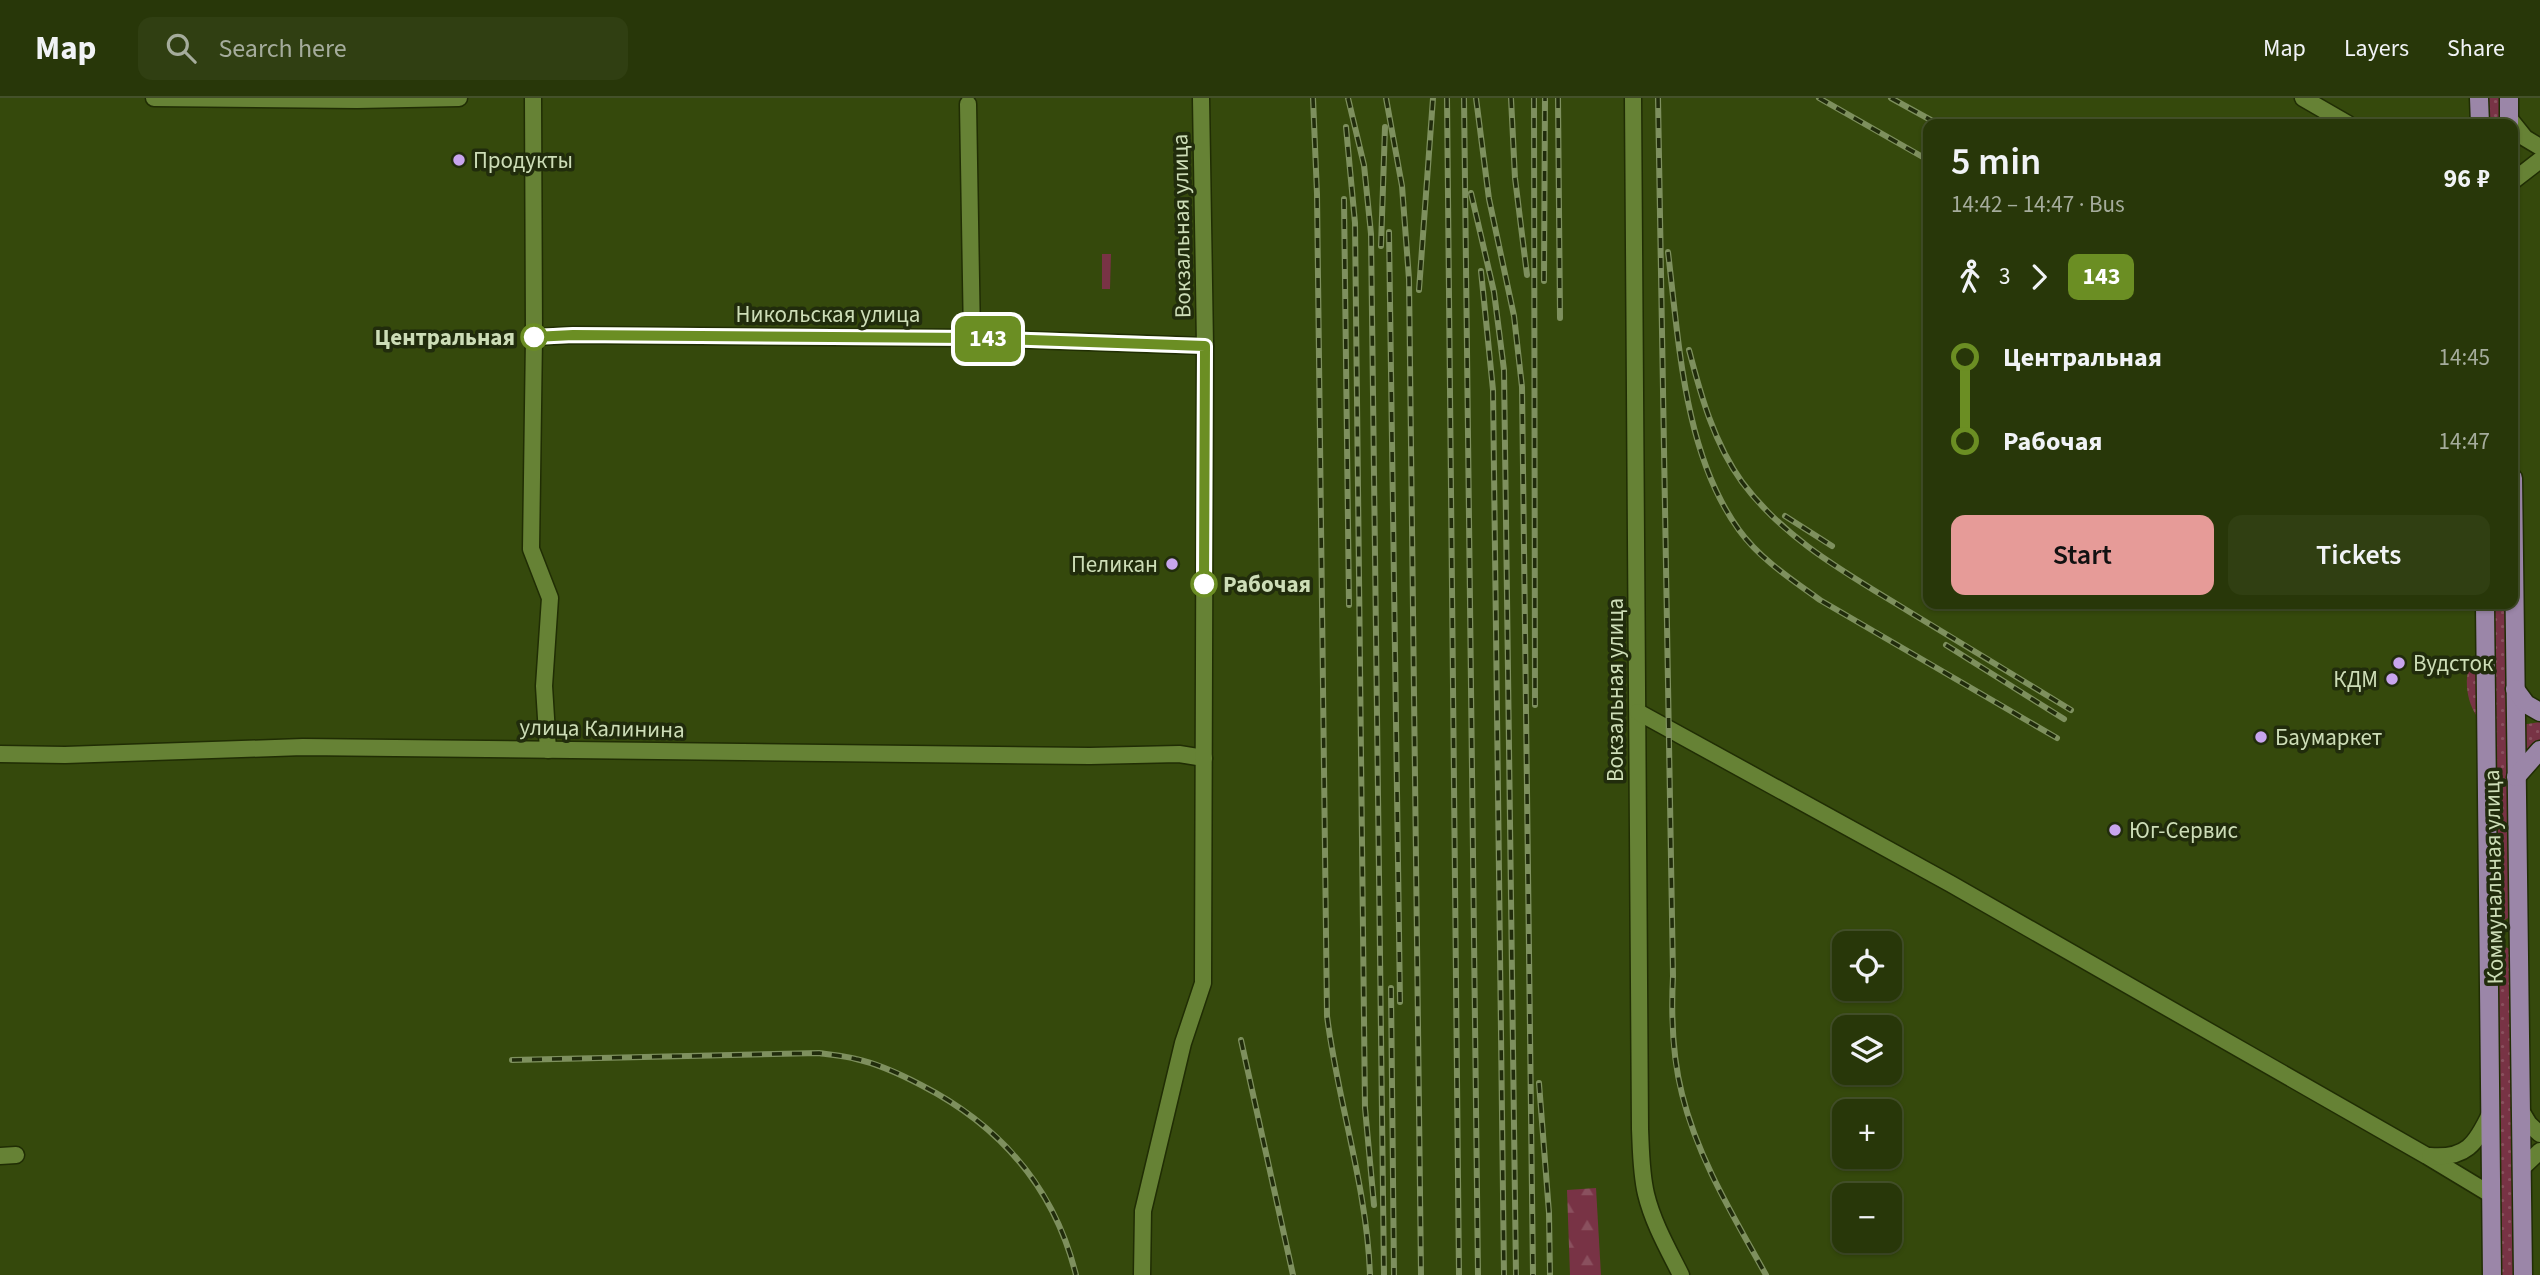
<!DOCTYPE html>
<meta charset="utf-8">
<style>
:root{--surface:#283709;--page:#303f12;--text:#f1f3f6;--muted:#a5ac9c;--line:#44512a;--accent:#e69b98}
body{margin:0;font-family:"Source Sans 3",sans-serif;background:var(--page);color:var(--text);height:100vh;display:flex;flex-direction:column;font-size:26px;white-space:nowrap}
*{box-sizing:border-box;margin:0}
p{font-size:23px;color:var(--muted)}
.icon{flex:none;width:38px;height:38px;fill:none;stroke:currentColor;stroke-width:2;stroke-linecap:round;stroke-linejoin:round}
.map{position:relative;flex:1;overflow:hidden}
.details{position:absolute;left:1923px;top:21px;width:595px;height:490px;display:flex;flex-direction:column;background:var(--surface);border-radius:14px;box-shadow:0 2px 5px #0004,0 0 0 2px var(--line)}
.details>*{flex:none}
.badge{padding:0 14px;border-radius:10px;font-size:24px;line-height:46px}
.buttons{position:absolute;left:1832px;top:833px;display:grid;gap:14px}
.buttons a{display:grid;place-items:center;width:70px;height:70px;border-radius:14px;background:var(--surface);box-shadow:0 2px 5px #0004,0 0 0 2px var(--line);font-size:35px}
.map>.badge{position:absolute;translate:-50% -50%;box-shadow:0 0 0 4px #fff}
.legs{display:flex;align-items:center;gap:10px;height:77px;padding:0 28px;font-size:23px}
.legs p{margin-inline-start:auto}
.head{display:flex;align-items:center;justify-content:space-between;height:119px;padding:0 28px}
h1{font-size:38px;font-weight:600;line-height:52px}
.action{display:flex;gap:14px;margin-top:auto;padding:14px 28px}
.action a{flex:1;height:80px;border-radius:14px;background:var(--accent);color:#111;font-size:28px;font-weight:600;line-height:80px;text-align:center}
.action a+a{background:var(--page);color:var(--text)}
ul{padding:0 28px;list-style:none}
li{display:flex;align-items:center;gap:24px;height:84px;font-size:26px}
li i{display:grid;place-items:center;width:10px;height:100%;margin:0 9px;background:currentColor}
li i::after{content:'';width:18px;height:18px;margin:-9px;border:5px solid;border-radius:50%;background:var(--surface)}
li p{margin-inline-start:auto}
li:first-child i{background:linear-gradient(#0000 50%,currentColor 0)}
li:last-child i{background:linear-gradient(currentColor 50%,#0000 0)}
header{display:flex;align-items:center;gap:42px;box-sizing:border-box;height:98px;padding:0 35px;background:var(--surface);border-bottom:2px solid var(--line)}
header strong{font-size:33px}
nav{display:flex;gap:38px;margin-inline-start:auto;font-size:24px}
.search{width:490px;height:63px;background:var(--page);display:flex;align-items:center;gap:18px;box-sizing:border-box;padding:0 24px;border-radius:14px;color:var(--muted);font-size:26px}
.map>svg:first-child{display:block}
.grass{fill:url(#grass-dots)}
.forest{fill:url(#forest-firs)}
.park{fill:#783345}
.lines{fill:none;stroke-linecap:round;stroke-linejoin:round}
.minor-casing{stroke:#202d04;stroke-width:19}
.major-casing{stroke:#202d04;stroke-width:21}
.minor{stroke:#668235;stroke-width:16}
.major{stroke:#9b86a8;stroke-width:18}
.rail-casing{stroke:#7e905e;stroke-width:6}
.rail{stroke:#212c0c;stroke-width:3.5;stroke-dasharray:10;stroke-linecap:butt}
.line-1-casing{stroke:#fff;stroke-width:16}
.line-1{stroke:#6b8e23;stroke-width:10}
.poi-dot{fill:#c8a5ee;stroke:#212c0c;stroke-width:2.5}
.stop-1-dot{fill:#fff;stroke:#6b8e23;stroke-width:3.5}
.labels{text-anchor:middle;stroke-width:7;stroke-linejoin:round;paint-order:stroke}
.poi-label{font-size:23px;fill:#cdddb7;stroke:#212c0c;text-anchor:start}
.street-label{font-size:23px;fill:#cdddb7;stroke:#212c0c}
.stop-label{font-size:23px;font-weight:bold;fill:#cdddb7;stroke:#212c0c;text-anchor:end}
</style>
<header>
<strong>Map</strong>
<div class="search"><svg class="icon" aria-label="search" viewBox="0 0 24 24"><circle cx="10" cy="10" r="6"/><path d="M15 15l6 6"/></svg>Search here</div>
<nav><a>Map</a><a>Layers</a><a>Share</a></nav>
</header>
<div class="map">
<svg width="2540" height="1177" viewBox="0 0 2540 1177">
<defs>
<pattern id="grass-dots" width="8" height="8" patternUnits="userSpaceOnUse" patternTransform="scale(1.75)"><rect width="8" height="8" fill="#783345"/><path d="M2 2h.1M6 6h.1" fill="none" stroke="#8a505e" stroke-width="1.8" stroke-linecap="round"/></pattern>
<pattern id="forest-firs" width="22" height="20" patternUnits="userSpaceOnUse" patternTransform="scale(1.75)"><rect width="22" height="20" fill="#783345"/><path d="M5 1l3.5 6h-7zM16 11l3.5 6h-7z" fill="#8a505e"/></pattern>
</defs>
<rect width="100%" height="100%" fill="#35490c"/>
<g class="grass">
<polygon points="2485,0 2503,0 2504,26 2485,26"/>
<polygon points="2491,506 2509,506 2511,818 2502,824 2496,820"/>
<path d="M2478,555L2479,621C2465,604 2461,571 2478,555Z"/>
<polygon points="2540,624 2540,642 2522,659 2521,627"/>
<polygon points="2501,847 2512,852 2518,1177 2499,1177 2496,850"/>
</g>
<polygon class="forest" points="1596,1090 1601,1177 1570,1177 1567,1092"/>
<polygon class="park" points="1102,156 1111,156 1110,191 1102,191"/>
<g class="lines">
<g class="minor-casing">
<g id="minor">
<polyline points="154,0 357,2 459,0"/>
<polyline points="533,0 534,239 531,451 550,500 544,588 548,652"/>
<path d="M1633,0L1640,1031C1641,1053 1641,1075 1646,1096C1653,1125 1668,1151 1681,1177"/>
<polyline points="2303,0 2348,26"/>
<polyline points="968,6 972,240"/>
<polyline points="2509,20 2525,40 2540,49"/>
<polyline points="2513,83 2540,62"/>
<polyline points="534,239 574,237 972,240 1205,248"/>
<polyline points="1638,614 1951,786 2427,1058 2490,1096"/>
<polyline points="0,656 65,657 303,649 1090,658 1179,656 1204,660"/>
<polyline points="2520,1011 2529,1026 2540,1036"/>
<polyline points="0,1058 16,1057"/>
<path d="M2430,1058C2466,1061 2476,1046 2490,1016"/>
<polyline points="2521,1071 2540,1053"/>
<polyline points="1142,1177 1143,1113 1183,945 1203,885 1205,248 1201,0"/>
</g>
</g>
<g class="major-casing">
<g id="major">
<polyline points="2479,0 2480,26"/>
<polyline points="2509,0 2509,26"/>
<polyline points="2513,380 2523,1177"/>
<polyline points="2485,506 2492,1177"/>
<polyline points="2515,591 2526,606 2540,614"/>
<polyline points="2516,679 2540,652"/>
</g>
</g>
<use href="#minor" class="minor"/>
<use href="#major" class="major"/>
<g class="rail-casing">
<g id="rail">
<path d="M1313,0L1317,96L1327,918C1338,1005 1367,1089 1370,1177"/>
<polyline points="1348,0 1364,67 1371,136 1384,1177"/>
<polyline points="1386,0 1402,88 1409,181 1421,1177"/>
<polyline points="1447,0 1459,1177"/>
<polyline points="1464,0 1478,1177"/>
<polyline points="1476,0 1489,101 1514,218 1522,289 1533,1177"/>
<polyline points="1511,0 1515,80 1527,177"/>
<polyline points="1534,0 1535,607"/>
<polyline points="1558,0 1560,220"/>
<path d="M1658,0L1673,878C1671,918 1672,957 1682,996C1698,1061 1734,1119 1766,1177"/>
<polyline points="1819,0 1928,62"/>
<polyline points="1891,0 1938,26"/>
<polyline points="1346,29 1355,125 1365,1010 1374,1107"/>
<polyline points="1471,95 1494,194 1504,272 1516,1177"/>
<polyline points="1344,101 1349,507"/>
<polyline points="1389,134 1400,904"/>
<polyline points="1381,148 1385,29"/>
<path d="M1668,154C1679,245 1684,356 1739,432C1760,461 1791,481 1820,502L2057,640"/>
<polyline points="1481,173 1493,292 1504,1177"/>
<polyline points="1544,183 1545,0"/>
<polyline points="1419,192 1433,0"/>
<path d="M1689,252C1701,298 1714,345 1742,384C1785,442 1848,476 1908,513C1963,546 2017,579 2071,612"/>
<polyline points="1785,418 1832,448"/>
<polyline points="1946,547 2064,621"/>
<polyline points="1391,890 1394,1177"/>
<polyline points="1241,942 1293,1177"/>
<path d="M512,962L819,955C831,957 844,958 856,961C879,966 900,976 921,987C1001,1028 1054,1089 1076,1177"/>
<polyline points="1539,985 1549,1115 1550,1177"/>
</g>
</g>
<use href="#rail" class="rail"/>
</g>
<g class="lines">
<g class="line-1-casing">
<polyline id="line-1" points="534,239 573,237 972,240 1205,248 1204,486"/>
</g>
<use href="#line-1" class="line-1"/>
</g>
<g class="poi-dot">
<circle cx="459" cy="62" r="7"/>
<circle cx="1172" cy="466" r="7"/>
<circle cx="2399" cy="565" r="7"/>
<circle cx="2392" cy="581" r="7"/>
<circle cx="2261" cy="639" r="7"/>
<circle cx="2115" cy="732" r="7"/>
</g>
<g class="stop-1-dot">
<circle cx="534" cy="239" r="12"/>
<circle cx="1204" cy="486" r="12"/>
</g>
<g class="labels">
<g class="poi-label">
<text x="473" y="70">Продукты</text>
<text x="1158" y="474" text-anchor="end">Пеликан</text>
<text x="2413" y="573">Вудсток</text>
<text x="2378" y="589" text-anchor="end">КДМ</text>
<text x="2275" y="647">Баумаркет</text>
<text x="2129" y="740">Юг-Сервис</text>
</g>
<g class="street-label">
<text transform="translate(1181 128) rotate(-91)" y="8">Вокзальная улица</text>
<text x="828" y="224">Никольская улица</text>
<text transform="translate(1615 592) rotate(-90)" y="8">Вокзальная улица</text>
<text transform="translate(602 630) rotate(1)" y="8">улица Калинина</text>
<text transform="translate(2493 779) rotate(-91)" y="8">Коммунальная улица</text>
</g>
<g class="stop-label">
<text x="515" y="247">Центральная</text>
<text x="1223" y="494" text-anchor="start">Рабочая</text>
</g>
</g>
</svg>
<div class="buttons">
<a><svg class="icon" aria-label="locate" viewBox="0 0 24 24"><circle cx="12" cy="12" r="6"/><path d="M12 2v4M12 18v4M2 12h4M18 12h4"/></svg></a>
<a><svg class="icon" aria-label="layers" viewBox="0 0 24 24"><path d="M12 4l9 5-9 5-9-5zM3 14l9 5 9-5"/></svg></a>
<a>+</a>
<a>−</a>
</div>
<b class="badge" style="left:988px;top:241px;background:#6b8e23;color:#fff">143</b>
<section class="details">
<div class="head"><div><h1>5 min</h1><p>14:42 – 14:47 · Bus</p></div><b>96 ₽</b></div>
<div class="legs"><svg class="icon" aria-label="walk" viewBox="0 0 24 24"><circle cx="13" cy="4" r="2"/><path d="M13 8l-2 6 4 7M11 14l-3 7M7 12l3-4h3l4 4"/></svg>3<svg class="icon" aria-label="forward" viewBox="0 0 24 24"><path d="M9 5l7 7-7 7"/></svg><b class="badge" style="background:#6b8e23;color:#fff">143</b></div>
<ul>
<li><i style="color:#6b8e23"></i><b>Центральная</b><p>14:45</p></li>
<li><i style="color:#6b8e23"></i><b>Рабочая</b><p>14:47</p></li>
</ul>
<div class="action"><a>Start</a><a>Tickets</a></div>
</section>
</div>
